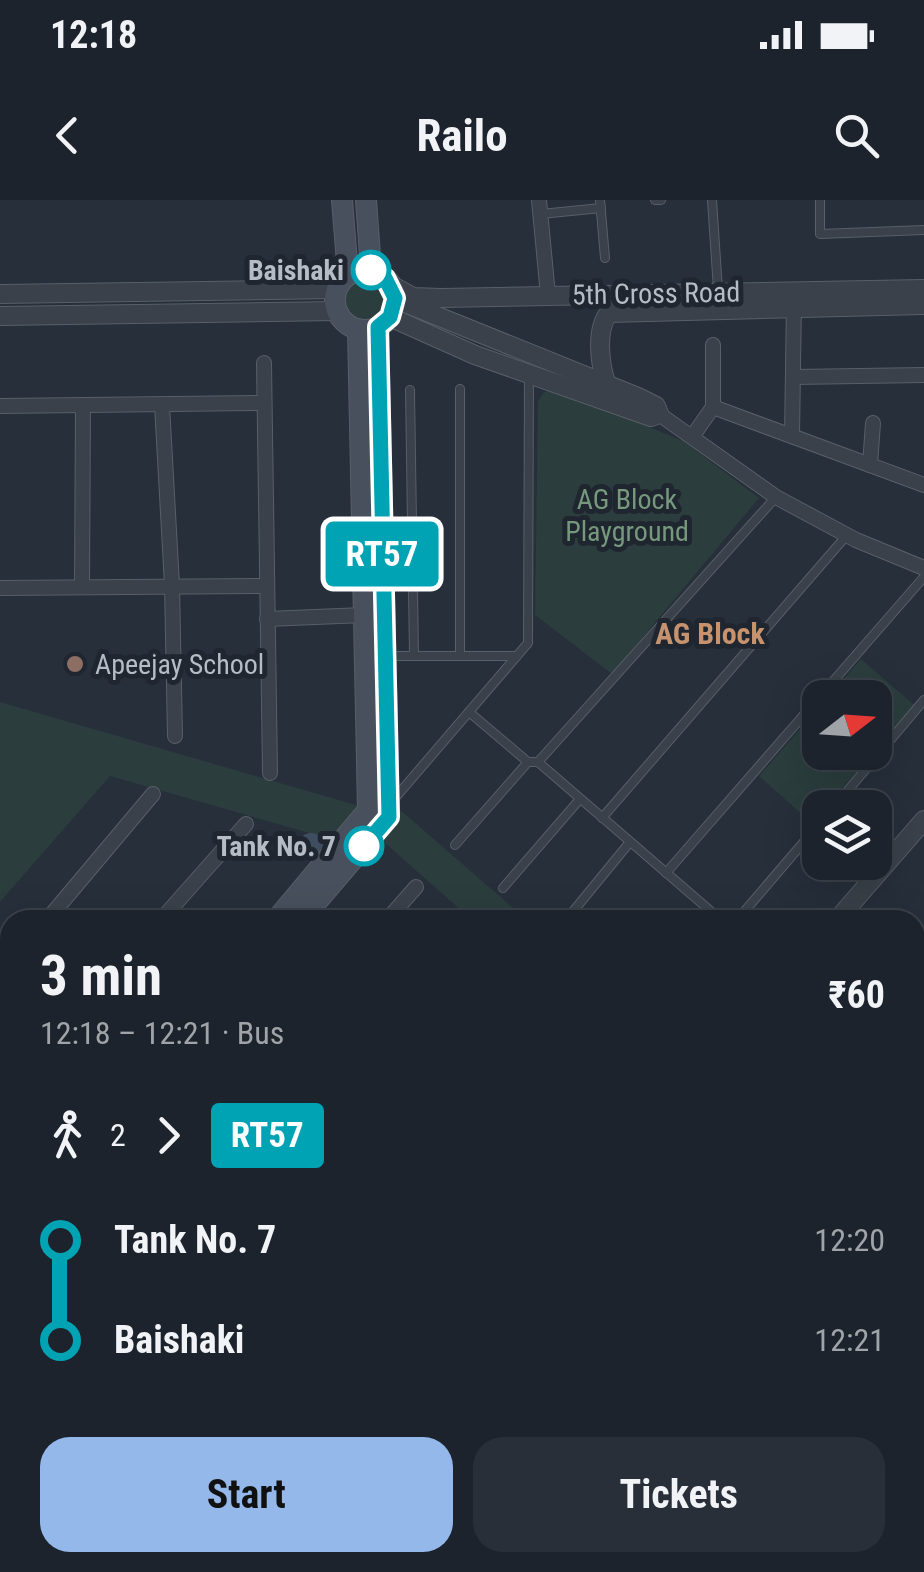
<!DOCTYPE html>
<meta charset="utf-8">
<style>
:root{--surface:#1c232c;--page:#292f38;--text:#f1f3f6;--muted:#a0a4a9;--line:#3a4048;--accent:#95b8eb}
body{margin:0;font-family:"Roboto Condensed",sans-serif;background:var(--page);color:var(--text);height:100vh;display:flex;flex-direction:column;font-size:38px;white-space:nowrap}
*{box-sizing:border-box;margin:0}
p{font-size:32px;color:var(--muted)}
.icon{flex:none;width:55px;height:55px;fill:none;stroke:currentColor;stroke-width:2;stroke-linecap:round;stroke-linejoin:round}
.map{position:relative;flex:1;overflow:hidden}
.side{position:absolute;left:0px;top:710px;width:925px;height:662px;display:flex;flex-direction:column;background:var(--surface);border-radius:30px 30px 0 0;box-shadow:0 10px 40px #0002,0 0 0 2px var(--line)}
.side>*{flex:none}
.badge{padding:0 20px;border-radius:8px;font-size:35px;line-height:65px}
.needle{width:65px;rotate:73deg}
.buttons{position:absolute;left:802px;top:480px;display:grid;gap:20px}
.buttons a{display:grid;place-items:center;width:90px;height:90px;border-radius:20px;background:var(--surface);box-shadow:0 10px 40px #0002,0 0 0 2px var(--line);font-size:50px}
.map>.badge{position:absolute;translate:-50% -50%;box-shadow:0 0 0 5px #fff}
.legs{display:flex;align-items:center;gap:15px;height:110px;padding:0 40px;font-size:32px}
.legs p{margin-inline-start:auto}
.overview{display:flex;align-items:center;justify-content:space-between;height:170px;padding:0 40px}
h1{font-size:55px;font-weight:700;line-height:75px}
.action{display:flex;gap:20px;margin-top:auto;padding:20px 40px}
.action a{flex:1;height:115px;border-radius:30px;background:var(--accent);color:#111;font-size:40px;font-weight:700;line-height:115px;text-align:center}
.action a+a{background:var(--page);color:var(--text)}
ul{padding:0 40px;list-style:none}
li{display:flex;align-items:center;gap:35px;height:100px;font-size:38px}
li i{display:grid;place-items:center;width:15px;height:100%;margin:0 12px;background:currentColor}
li i::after{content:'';width:25px;height:25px;margin:-12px;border:8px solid;border-radius:50%;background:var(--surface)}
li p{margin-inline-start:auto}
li:first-child i{background:linear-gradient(#0000 50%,currentColor 0)}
li:last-child i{background:linear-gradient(currentColor 50%,#0000 0)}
.status{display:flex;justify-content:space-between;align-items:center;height:70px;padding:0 50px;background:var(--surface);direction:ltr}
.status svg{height:28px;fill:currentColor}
header{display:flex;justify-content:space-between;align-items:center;height:130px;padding:0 40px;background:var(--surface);font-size:45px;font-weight:700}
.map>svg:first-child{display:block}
.green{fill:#2b3d3d}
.water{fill:url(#water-ripples)}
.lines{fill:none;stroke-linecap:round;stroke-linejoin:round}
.service-casing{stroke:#585f68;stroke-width:10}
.minor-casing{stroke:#585f68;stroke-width:16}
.tertiary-casing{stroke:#585f68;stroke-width:20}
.secondary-casing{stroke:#585f68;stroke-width:22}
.service{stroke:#3a414a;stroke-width:8}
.minor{stroke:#3a414a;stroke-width:14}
.tertiary{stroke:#3a414a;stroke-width:18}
.secondary{stroke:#48505d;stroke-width:20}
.line-1-casing{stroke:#fff;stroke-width:22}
.line-1{stroke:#00a3b4;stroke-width:15}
.stop-1-dot{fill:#fff;stroke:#00a3b4;stroke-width:5}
.education-dot{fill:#8d6e63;stroke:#1f262f;stroke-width:4}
.labels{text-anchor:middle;stroke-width:10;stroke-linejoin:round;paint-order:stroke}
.stop-label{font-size:28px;font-weight:bold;fill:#b5bcc6;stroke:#1f262f;text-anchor:end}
.street-label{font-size:28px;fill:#b5bcc6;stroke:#1f262f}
.park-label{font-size:28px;fill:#76997e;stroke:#1f262f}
.poi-label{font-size:28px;fill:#b5bcc6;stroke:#1f262f;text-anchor:start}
.neighbourhood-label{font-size:30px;font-weight:bold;fill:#c7936f;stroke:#1f262f}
</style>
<div class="status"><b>12:18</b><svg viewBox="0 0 49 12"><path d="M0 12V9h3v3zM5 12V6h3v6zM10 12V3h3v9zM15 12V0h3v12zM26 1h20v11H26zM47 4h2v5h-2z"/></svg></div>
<header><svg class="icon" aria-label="back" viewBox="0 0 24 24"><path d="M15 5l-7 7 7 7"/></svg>Railo<svg class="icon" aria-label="search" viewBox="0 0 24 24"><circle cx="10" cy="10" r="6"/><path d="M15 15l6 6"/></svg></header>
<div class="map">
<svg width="924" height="1372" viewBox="0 0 924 1372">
<defs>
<pattern id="water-ripples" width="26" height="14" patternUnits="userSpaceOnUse" patternTransform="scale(2.5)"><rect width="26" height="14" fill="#3e4d60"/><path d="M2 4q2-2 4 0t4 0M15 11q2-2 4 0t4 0" fill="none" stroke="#586575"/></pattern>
</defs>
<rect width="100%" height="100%" fill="#262f3a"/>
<g class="green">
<circle cx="365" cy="100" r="22"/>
<polygon points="556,189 683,241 759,298 612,474 535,415 538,201 544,192"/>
<polygon points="861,459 914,505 875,550 875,498 828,497"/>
<polygon points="0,502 363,607 337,641 110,576 0,702"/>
<polygon points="820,506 820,552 873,553 825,607 820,608 820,613 812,623 759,576"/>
<polygon points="397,607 527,720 472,720 377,636"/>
</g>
<g class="water">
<circle cx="311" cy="646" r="13"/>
<polygon points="924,749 924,843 915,853 915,759"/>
<polygon points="395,1362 470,1362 470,1363 461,1372 386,1372"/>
</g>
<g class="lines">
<g class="service-casing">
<g id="service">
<polyline points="600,0 605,58"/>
<polyline points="655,0 661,0"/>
<polyline points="712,0 718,90"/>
<polyline points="820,0 820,34 924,30"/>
<polyline points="541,14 601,8"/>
<polyline points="460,189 460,456"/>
<polyline points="410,190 414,456"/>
<polyline points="389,456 517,456"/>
<polyline points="469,512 528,562"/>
<polyline points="538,562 721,720"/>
<polyline points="395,598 528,443 529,177"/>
<polyline points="833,608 924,500"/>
<polyline points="602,618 847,335"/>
<polyline points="455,645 528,562 538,562 776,297"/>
<polyline points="666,673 924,377"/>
<polyline points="503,688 580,599"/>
<polyline points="566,720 630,642"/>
<polyline points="737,720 820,623"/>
</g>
</g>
<g class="minor-casing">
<g id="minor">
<polyline points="539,0 548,95"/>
<polyline points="713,145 713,207 924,285"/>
<polyline points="264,163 270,573"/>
<polyline points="794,177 924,175"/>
<polyline points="162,205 172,385 175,536"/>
<polyline points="0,206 264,203"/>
<polyline points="659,214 776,297 856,340 924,368"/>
<polyline points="792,236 794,101"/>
<polyline points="692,237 713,207"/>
<polyline points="870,265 873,223"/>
<polyline points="82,387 83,205"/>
<polyline points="0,388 267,386"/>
<polyline points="267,419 364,415"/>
<polyline points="47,720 153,594"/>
<polyline points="161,720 246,624"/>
<polyline points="387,720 416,687"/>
<polyline points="0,775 10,763"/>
<polyline points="0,851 10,859"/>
<polyline points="915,879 924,868"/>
<polyline points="0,906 10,895"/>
<polyline points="915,973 924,963"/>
<polyline points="915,981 924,989"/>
<polyline points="924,1020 918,1045 924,1119"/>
<polyline points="0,1175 10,1163"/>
<polyline points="923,1255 924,1177"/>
<polyline points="915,1340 924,1341"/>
<polyline points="599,1362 599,1372"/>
<polyline points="4,1369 10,1361"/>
<polyline points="182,1372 190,1362"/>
<polyline points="488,1372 496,1362"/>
<polyline points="567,1372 570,1362"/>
<polyline points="657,1372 657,1362"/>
<polyline points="863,1372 863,1362"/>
<polyline points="892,1372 892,1362"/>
</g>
</g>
<g class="tertiary-casing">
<g id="tertiary">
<polyline points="391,85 413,97 441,98 924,89"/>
<polyline points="0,94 337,89"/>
<polyline points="400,101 638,197 656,206 659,214"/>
<polyline points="0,116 337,111"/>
<polyline points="390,117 475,155 651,217 659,214"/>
<path d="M607,185C600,167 595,129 609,113L924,105"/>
<polyline points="837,720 924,620"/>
<polyline points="0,1227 10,1236"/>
<polyline points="0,1257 10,1266"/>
<polyline points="122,1362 133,1372"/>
<polyline points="156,1362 167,1372"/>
<polyline points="278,1372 286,1362"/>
</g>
</g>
<g class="secondary-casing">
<g id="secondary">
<polyline points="342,0 348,75"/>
<polyline points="366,0 371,70"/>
<circle cx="365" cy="100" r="30"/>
<polyline points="276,720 368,610 358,129"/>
<polyline points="301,720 389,617 378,127"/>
<polyline points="0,1044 10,1033"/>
<polyline points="0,1074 10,1063"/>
</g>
</g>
<use href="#service" class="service"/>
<use href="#minor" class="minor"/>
<use href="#tertiary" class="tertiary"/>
<use href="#secondary" class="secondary"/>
</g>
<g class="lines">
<g class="line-1-casing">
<polyline id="line-1" points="364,646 389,617 378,127 390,117 395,98 385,78 371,70"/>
</g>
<use href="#line-1" class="line-1"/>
</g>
<g class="stop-1-dot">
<circle cx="371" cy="70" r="18"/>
<circle cx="364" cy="646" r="18"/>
</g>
<circle class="education-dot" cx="75" cy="464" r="10"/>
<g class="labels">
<g class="stop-label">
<text x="344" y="80">Baishaki</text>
<text x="336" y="656">Tank No. 7</text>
</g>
<g class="street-label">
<text transform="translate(656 93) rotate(-1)" y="10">5th Cross Road</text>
</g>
<g class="park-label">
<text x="627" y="309">AG Block<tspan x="627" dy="32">Playground</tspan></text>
</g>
<g class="poi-label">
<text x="95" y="474">Apeejay School</text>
</g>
<g class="neighbourhood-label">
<text x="710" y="444">AG Block</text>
</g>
</g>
</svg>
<div class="buttons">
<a><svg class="needle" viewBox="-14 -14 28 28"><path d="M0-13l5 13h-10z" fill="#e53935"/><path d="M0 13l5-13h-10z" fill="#a0a4a9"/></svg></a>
<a><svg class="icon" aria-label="layers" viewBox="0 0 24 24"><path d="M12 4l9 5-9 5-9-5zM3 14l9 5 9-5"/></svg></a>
</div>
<b class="badge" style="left:382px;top:354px;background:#00a3b4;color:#fff">RT57</b>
<section class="side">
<div class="overview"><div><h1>3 min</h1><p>12:18 – 12:21 · Bus</p></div><b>₹60</b></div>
<div class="legs"><svg class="icon" aria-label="walk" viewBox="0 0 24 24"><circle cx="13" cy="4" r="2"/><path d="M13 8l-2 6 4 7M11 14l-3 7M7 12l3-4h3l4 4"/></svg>2<svg class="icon" aria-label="forward" viewBox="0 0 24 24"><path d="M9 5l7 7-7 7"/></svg><b class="badge" style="background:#00a3b4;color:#fff">RT57</b></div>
<ul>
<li><i style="color:#00a3b4"></i><b>Tank No. 7</b><p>12:20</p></li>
<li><i style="color:#00a3b4"></i><b>Baishaki</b><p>12:21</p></li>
</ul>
<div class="action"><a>Start</a><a>Tickets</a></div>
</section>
</div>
